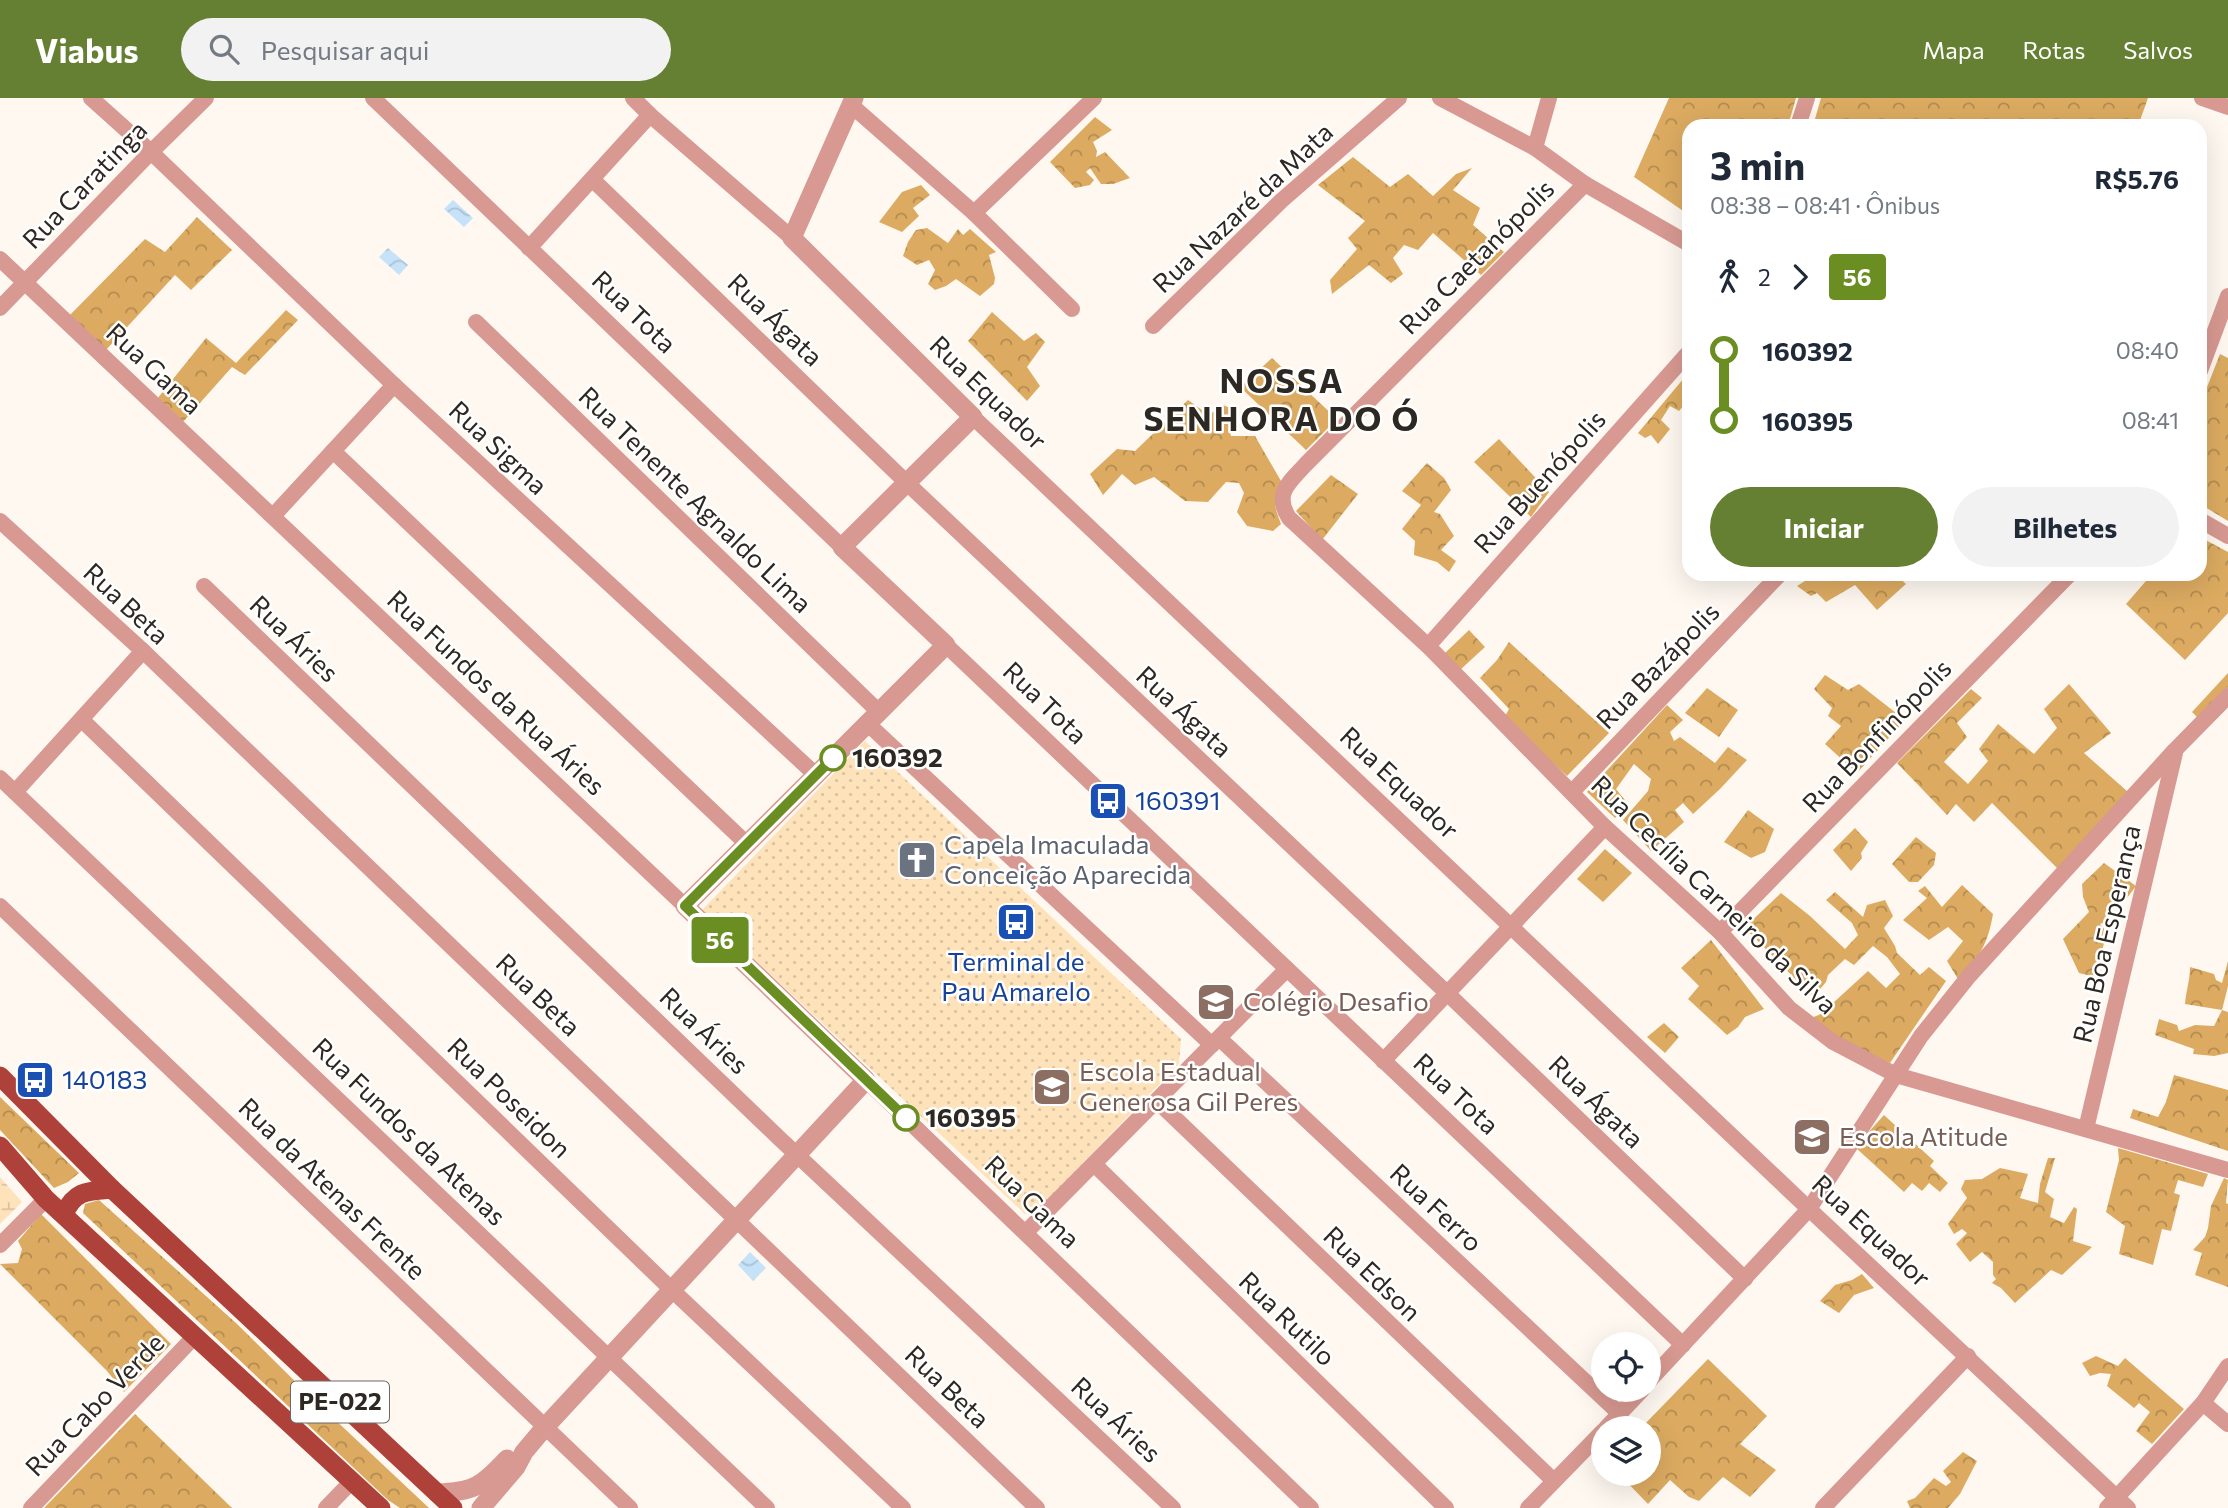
<!DOCTYPE html>
<html lang="pt">
<meta charset="utf-8">
<style>
:root{--surface:#fff;--page:#f2f2f3;--text:#1f2937;--muted:#747a83;--accent:#668033}
body{margin:0;font-family:Commissioner,sans-serif;background:var(--page);color:var(--text);height:100vh;display:flex;flex-direction:column;font-size:26px;white-space:nowrap}
*{box-sizing:border-box;margin:0}
p{font-size:23px;color:var(--muted)}
.icon{flex:none;width:38px;height:38px;fill:none;stroke:currentColor;stroke-width:2;stroke-linecap:round;stroke-linejoin:round}
.map{position:relative;flex:1;overflow:hidden}
.sheet{position:absolute;left:1682px;top:21px;width:525px;height:462px;display:flex;flex-direction:column;background:var(--surface);border-radius:21px;box-shadow:0 7px 28px #0002}
.sheet>*{flex:none}
.badge{padding:0 14px;border-radius:5px;font-size:24px;line-height:46px}
.tools{position:absolute;left:1591px;top:1234px;display:grid;gap:14px}
.tools a{display:grid;place-items:center;width:70px;height:70px;border-radius:50%;background:var(--surface);box-shadow:0 7px 28px #0002;font-size:35px}
.map>.badge{position:absolute;translate:-50% -50%;box-shadow:0 0 0 4px #fff}
.legs{display:flex;align-items:center;gap:10px;height:77px;padding:0 28px;font-size:23px}
.legs p{margin-inline-start:auto}
.overview{display:flex;align-items:center;justify-content:space-between;height:119px;padding:0 28px}
h1{font-size:38px;font-weight:700;line-height:52px}
.cta{display:flex;gap:14px;margin-top:auto;padding:14px 28px}
.cta a{flex:1;height:80px;border-radius:42px;background:var(--accent);color:#fff;font-size:28px;font-weight:700;line-height:80px;text-align:center}
.cta a+a{background:var(--page);color:var(--text)}
ul{padding:0 28px;list-style:none}
li{display:flex;align-items:center;gap:24px;height:70px;font-size:26px}
li i{display:grid;place-items:center;width:10px;height:100%;margin:0 9px;background:currentColor}
li i::after{content:'';width:18px;height:18px;margin:-9px;border:5px solid;border-radius:50%;background:var(--surface)}
li p{margin-inline-start:auto}
li:first-child i{background:linear-gradient(#0000 50%,currentColor 0)}
li:last-child i{background:linear-gradient(currentColor 50%,#0000 0)}
header{display:flex;align-items:center;gap:42px;box-sizing:border-box;height:98px;padding:0 35px;background:var(--accent);color:#fff}
header strong{font-size:33px}
nav{display:flex;gap:38px;margin-inline-start:auto;font-size:24px}
.search{width:490px;height:63px;background:var(--page);display:flex;align-items:center;gap:18px;box-sizing:border-box;padding:0 24px;border-radius:38px;color:var(--muted);font-size:26px}
.map>svg:first-child{display:block}
.forest{fill:url(#forest-crowns)}
.wetland{fill:url(#wetland-marsh)}
.park{fill:url(#park-dots)}
.water{fill:url(#water-waves)}
.lines{fill:none;stroke-linecap:round;stroke-linejoin:round}
.minor{stroke:#d79991;stroke-width:16}
.tertiary{stroke:#d79991;stroke-width:19}
.primary{stroke:#ae423b;stroke-width:19}
.line-1-casing{stroke:#fff;stroke-width:16}
.line-1{stroke:#6b8e23;stroke-width:10}
.stop-1-dot{fill:#fff;stroke:#6b8e23;stroke-width:3.5}
.labels{text-anchor:middle;stroke-width:5;stroke-linejoin:round;paint-order:stroke}
.shield{fill:#fff;stroke:#6c6864;stroke-width:2}
.shield-label{font-size:24px;font-weight:bold;fill:#2d2821}
.street-label{font-size:26px;fill:#2d2821;stroke:#fff}
.stop-label{font-size:26px;font-weight:bold;fill:#2d2821;stroke:#fff;text-anchor:start}
.transit-label{font-size:26px;fill:#164399;stroke:#fff;text-anchor:start}
.worship-label{font-size:26px;fill:#5b616d;stroke:#fff;text-anchor:start}
.education-label{font-size:26px;fill:#785e54;stroke:#fff;text-anchor:start}
.district-label{font-size:33px;font-weight:bold;letter-spacing:2px;fill:#2d2821;stroke:#fff}
</style>
<header>
<strong>Viabus</strong>
<div class="search"><svg class="icon" aria-label="search" viewBox="0 0 24 24"><circle cx="10" cy="10" r="6"/><path d="M15 15l6 6"/></svg>Pesquisar aqui</div>
<nav><a>Mapa</a><a>Rotas</a><a>Salvos</a></nav>
</header>
<div class="map">
<svg width="2228" height="1410" viewBox="0 0 2228 1410">
<defs>
<pattern id="forest-crowns" width="20" height="18" patternUnits="userSpaceOnUse" patternTransform="scale(1.75)"><rect width="20" height="18" fill="#dcab61"/><path d="M2 6a3 3 0 1 1 6 0M12 15a3 3 0 1 1 6 0" fill="none" stroke="#b38b50"/></pattern>
<pattern id="wetland-marsh" width="20" height="14" patternUnits="userSpaceOnUse" patternTransform="scale(1.75)"><rect width="20" height="14" fill="#fee2ba"/><path d="M1 5h8M5 5V1M11 12h8M15 12V8" fill="none" stroke="#dac2a0"/></pattern>
<pattern id="park-dots" width="8" height="8" patternUnits="userSpaceOnUse" patternTransform="scale(1.75)"><rect width="8" height="8" fill="#fee2ba"/><path d="M2 2h.1M6 6h.1" fill="none" stroke="#dac2a0" stroke-width="1.8" stroke-linecap="round"/></pattern>
<pattern id="water-waves" width="16" height="10" patternUnits="userSpaceOnUse" patternTransform="scale(1.75)"><rect width="16" height="10" fill="#c5e2f8"/><path d="M0 5q4-4 8 0t8 0" fill="none" stroke="#aac2d4"/></pattern>
</defs>
<rect width="100%" height="100%" fill="#fef8f1"/>
<g class="forest">
<polygon points="1669,0 1796,0 1788,28 1689,28 1689,117 1634,79"/>
<polygon points="1821,0 2148,0 2138,28 1813,28"/>
<polygon points="1095,19 1112,32 1093,44 1097,53 1096,59 1105,54 1130,80 1113,86 1101,86 1090,70 1086,74 1094,82 1090,87 1075,90 1050,64"/>
<polygon points="1353,59 1390,89 1408,76 1433,98 1456,76 1472,70 1453,92 1480,110 1473,127 1504,154 1481,177 1433,135 1418,152 1404,147 1393,160 1403,176 1391,185 1369,167 1332,196 1330,182 1357,151 1348,140 1365,123 1318,87"/>
<polygon points="921,87 930,97 913,110 919,118 902,134 879,124 902,94"/>
<polygon points="197,119 232,152 191,192 175,177 105,253 68,219 145,141 165,154"/>
<polygon points="927,130 948,145 958,131 963,137 970,131 996,154 989,157 995,180 994,186 980,198 956,181 946,188 935,192 928,186 935,172 929,162 917,167 903,158 908,144 916,132"/>
<polygon points="286,212 298,222 245,277 232,269 183,324 157,301 206,240 236,265"/>
<polygon points="992,214 1024,243 1036,235 1045,244 1027,269 1040,288 1027,303 968,243"/>
<polygon points="2220,256 2228,260 2228,423 2200,406 2200,307"/>
<polygon points="1272,260 1337,321 1306,352 1240,289"/>
<polygon points="1689,274 1689,301 1679,313 1670,308 1661,322 1670,331 1658,346 1651,337 1645,340 1638,335"/>
<path d="M1188,302L1209,317L1223,307L1235,312L1229,329L1231,338H1255L1281,383C1272,401 1274,408 1281,426L1273,433L1247,428L1237,414L1244,395L1239,385L1226,384L1208,404L1185,403L1154,379L1135,387L1122,376L1103,397L1090,376L1117,351L1135,353Z"/>
<polygon points="1499,341 1549,394 1531,419 1474,364"/>
<polygon points="1427,365 1444,380 1451,392 1434,414 1440,416 1454,438 1441,452 1456,463 1449,474 1437,464 1414,457 1415,443 1402,431 1421,407 1402,393"/>
<polygon points="1331,377 1358,396 1322,442 1296,413"/>
<polygon points="2200,439 2228,454 2228,515 2185,562 2126,506 2152,476 2200,476"/>
<polygon points="1795,476 1895,476 1906,486 1877,512 1855,487 1826,504 1817,495 1811,498 1797,488 1805,483"/>
<polygon points="1469,532 1485,549 1460,572 1445,555"/>
<polygon points="1509,544 1609,635 1567,678 1504,620 1509,611 1480,580 1497,562"/>
<polygon points="2228,575 2228,589 2198,620 2192,614"/>
<polygon points="1825,577 1848,592 1859,586 1905,622 1857,675 1825,646 1841,628 1828,618 1832,610 1814,591"/>
<polygon points="2069,586 2111,635 2084,655 2128,694 2059,772 1992,705 1974,724 1956,706 1947,717 1897,665 1971,591 1982,600 1957,625 1967,639 1944,664 1968,686 1988,663 1979,651 1998,626 2034,656 2057,630 2044,611"/>
<polygon points="1707,590 1738,612 1719,639 1685,615"/>
<polygon points="1667,607 1683,622 1670,634 1674,643 1680,639 1715,665 1728,649 1747,662 1720,691 1693,716 1683,705 1675,712 1684,724 1651,753 1623,722 1648,693 1651,681 1634,666 1616,691 1628,706 1615,720 1587,694"/>
<polygon points="1748,712 1774,731 1765,754 1751,760 1724,744"/>
<polygon points="1855,730 1868,744 1861,755 1862,760 1851,773 1833,752"/>
<polygon points="1916,739 1936,755 1934,767 1918,784 1909,784 1892,766"/>
<polygon points="1605,751 1632,775 1603,804 1577,781"/>
<polygon points="2104,765 2136,788 2127,800 2117,797 2110,822 2100,826 2107,834 2095,879 2079,875 2063,841 2089,814 2083,799 2082,786"/>
<path d="M1962,787L1993,816C1987,849 1980,857 1958,881L1947,863L1963,843L1948,829L1929,842L1903,822L1927,800L1918,793L1925,788L1942,809Z"/>
<polygon points="1835,794 1863,819 1867,807 1885,802 1893,818 1884,830 1895,848 1897,855 1920,877 1929,869 1946,883 1890,965 1851,949 1811,920 1821,916 1868,873 1886,890 1900,876 1887,859 1873,848 1854,867 1845,861 1828,877 1826,884 1815,897 1815,901 1752,837 1743,831 1781,795 1810,818 1845,851 1858,837 1852,825 1826,802"/>
<polygon points="1711,842 1764,911 1745,919 1738,929 1727,937 1688,901 1699,888 1681,870"/>
<path d="M2228,863V888L2222,912L2228,914V955L2214,958L2193,956L2194,951L2155,937L2159,921L2177,927L2179,933L2195,927L2214,928L2222,912L2185,906C2186,893 2190,882 2190,869L2214,876L2216,882L2222,885Z"/>
<polygon points="1664,925 1679,939 1665,955 1647,939"/>
<polygon points="2174,977 2228,992 2228,1053 2130,1020 2133,1011 2158,1019 2166,1004"/>
<polygon points="0,999 79,1075 68,1084 54,1090 0,1032"/>
<polygon points="1884,1017 1934,1063 1930,1068 1948,1085 1940,1094 1929,1085 1922,1093 1912,1085 1904,1094 1855,1049"/>
<polygon points="2118,1050 2208,1076 2203,1089 2178,1082 2174,1095 2180,1097 2171,1133 2162,1131 2153,1167 2119,1156 2125,1128 2106,1114 2119,1062"/>
<polygon points="2048,1060 2055,1060 2045,1094 2054,1101 2050,1119 2064,1125 2074,1109 2077,1111 2073,1143 2092,1149 2062,1177 2051,1172 2015,1205 2001,1190 1992,1185 1996,1181 1993,1177 1993,1164 1982,1154 1970,1164 1956,1146 1967,1135 1962,1131 1954,1136 1948,1126 1967,1100 1961,1091 1965,1082 1982,1081 2000,1070 2028,1076 2020,1100 2038,1105 2040,1086"/>
<polygon points="2224,1080 2228,1082 2226,1105 2228,1106 2228,1189 2195,1177 2202,1155 2193,1152 2205,1139 2208,1130 2211,1108"/>
<polygon points="99,1102 236,1225 313,1301 429,1410 400,1410 388,1402 83,1115 85,1106"/>
<polygon points="41,1116 171,1246 124,1294 107,1273 0,1166 18,1165 22,1151 18,1143"/>
<polygon points="1862,1176 1874,1190 1854,1197 1839,1215 1820,1203 1835,1187 1852,1182"/>
<polygon points="2096,1258 2118,1268 2125,1260 2184,1311 2152,1346 2136,1333 2150,1314 2139,1305 2134,1310 2107,1288 2111,1276 2100,1275 2090,1278 2082,1265"/>
<polygon points="1708,1261 1767,1318 1740,1346 1776,1372 1750,1399 1723,1379 1699,1403 1689,1399 1670,1382 1648,1406 1619,1376 1648,1376 1648,1330 1641,1330"/>
<polygon points="135,1316 232,1410 44,1410"/>
<polygon points="1963,1354 1977,1363 1960,1396 1948,1410 1910,1410 1907,1403 1915,1400 1934,1380 1946,1388 1951,1384 1943,1373"/>
</g>
<polygon class="wetland" points="0,1079 22,1104 0,1126"/>
<polygon class="park" points="865,643 1181,941 1179,966 1035,1114 1025,1116 702,812"/>
<g class="water">
<polygon points="453,102 473,120 464,129 444,111"/>
<polygon points="388,150 408,167 399,177 379,159"/>
<polygon points="750,1154 766,1170 753,1183 738,1167"/>
</g>
<g class="lines">
<g class="minor">
<polyline points="91,0 151,54 394,287 816,677"/>
<polyline points="373,0 842,449"/>
<polyline points="633,0 650,17 792,140"/>
<polyline points="1440,0 1535,50 1585,86 1689,146"/>
<polyline points="2202,0 2228,9"/>
<polyline points="851,7 974,115 1072,211"/>
<polyline points="1798,28 1807,0"/>
<polyline points="1535,50 1549,0"/>
<polyline points="592,81 907,385 1448,896 1745,1181"/>
<path d="M1585,86L1306,366C1290,384 1273,395 1289,420L1428,548L1605,729L1720,834L1789,910L1833,944L1896,977L2228,1072"/>
<polyline points="974,115 1094,0"/>
<polyline points="529,150 650,17"/>
<polyline points="0,161 685,808"/>
<polyline points="0,210 151,54 206,0"/>
<polyline points="476,224 879,614"/>
<polyline points="1153,228 1281,103 1399,0"/>
<polyline points="2200,273 2228,198"/>
<polyline points="973,319 1809,1111 2128,1410"/>
<polyline points="333,353 747,746"/>
<polyline points="273,418 394,287"/>
<polyline points="2200,422 2228,438"/>
<polyline points="0,423 143,553 1037,1410"/>
<polyline points="204,488 779,1040 1173,1410"/>
<polyline points="946,547 1683,1247"/>
<polyline points="1428,548 1689,254"/>
<polyline points="82,622 672,1192 903,1410"/>
<polyline points="868,626 1212,947"/>
<polyline points="0,680 767,1410"/>
<polyline points="15,694 143,553"/>
<polyline points="1572,694 1780,476"/>
<polyline points="0,808 630,1410"/>
<polyline points="1720,834 2070,476"/>
<polyline points="1219,940 1620,1316"/>
<polyline points="1383,963 1605,729"/>
<polyline points="866,982 1311,1410"/>
<polyline points="1157,1003 1554,1383"/>
<polyline points="2086,1031 2175,655"/>
<polyline points="1094,1066 1446,1410"/>
<polyline points="1026,1134 1287,871"/>
<polyline points="0,1147 46,1101"/>
<polyline points="1648,1284 1809,1111 1921,938 1969,878 2175,652 2228,598"/>
<polyline points="2203,1305 2228,1326"/>
<polyline points="1606,1330 1642,1292"/>
<polyline points="31,1410 195,1238"/>
<polyline points="326,1410 352,1383"/>
<polyline points="1528,1410 1603,1333"/>
<polyline points="1823,1410 1968,1258"/>
<polyline points="2107,1410 2203,1305 2228,1268"/>
</g>
<g class="tertiary">
<path d="M437,1395C475,1394 481,1388 507,1361"/>
<polyline points="481,1410 516,1369 524,1354 545,1329 866,982 685,808 946,547 842,449 973,319 792,140 854,0"/>
</g>
<g class="primary">
<polyline points="0,978 112,1091 453,1410"/>
<polyline points="0,1048 46,1101 381,1410"/>
<path d="M64,1116C75,1092 88,1093 112,1091"/>
</g>
</g>
<g class="lines">
<g class="line-1-casing">
<polyline id="line-1" points="833,660 685,808 906,1020"/>
</g>
<use href="#line-1" class="line-1"/>
</g>
<defs>
<g id="bus-square" transform="scale(2.0125)"><rect x="-9" y="-9" width="18" height="18" rx="4" fill="#1a4fb4" stroke="#fff"/><path d="M-5-6H5V4H4V6H2V4H-2V6H-4V4H-5ZM-3.5-4V0h7V-4ZM-3.5 1.2v1.5H-2V1.2ZM2 1.2v1.5H3.5V1.2Z" fill="#fff"/></g>
<g id="church-square" transform="scale(2.0125)"><rect x="-9" y="-9" width="18" height="18" rx="4" fill="#6b7280" stroke="#fff"/><path d="M-1.2-6h2.4v3.5h3.3v2.4h-3.3V6h-2.4V-.1h-3.3v-2.4h3.3Z" fill="#fff"/></g>
<g id="school-square" transform="scale(2.0125)"><rect x="-9" y="-9" width="18" height="18" rx="4" fill="#8d6e63" stroke="#fff"/><path d="M0-5L7-2L0 1L-7-2ZM-4 1L0 2.5L4 1V4Q0 6-4 4Z" fill="#fff"/></g>
</defs>
<g fill-rule="evenodd">
<use href="#bus-square" x="1108" y="703"/>
<use href="#church-square" x="917" y="762"/>
<use href="#bus-square" x="1016" y="824"/>
<use href="#school-square" x="1216" y="904"/>
<use href="#bus-square" x="35" y="982"/>
<use href="#school-square" x="1052" y="989"/>
<use href="#school-square" x="1812" y="1039"/>
</g>
<g class="stop-1-dot">
<circle cx="833" cy="660" r="12"/>
<circle cx="906" cy="1020" r="12"/>
</g>
<g class="labels">
<rect class="shield" x="291" y="1283.5" width="98" height="41" rx="5"/>
<g class="shield-label">
<text x="340" y="1312">PE-022</text>
</g>
<g class="street-label">
<text transform="translate(85 87) rotate(-46)" y="9">Rua Caratinga</text>
<text transform="translate(1243 110) rotate(-43)" y="9">Rua Nazaré da Mata</text>
<text transform="translate(1477 159) rotate(-45)" y="9">Rua Caetanópolis</text>
<text transform="translate(634 214) rotate(44)" y="9">Rua Tota</text>
<text transform="translate(775 222) rotate(44)" y="9">Rua Ágata</text>
<text transform="translate(154 271) rotate(43)" y="9">Rua Gama</text>
<text transform="translate(988 295) rotate(44)" y="9">Rua Equador</text>
<text transform="translate(498 350) rotate(43)" y="9">Rua Sigma</text>
<text transform="translate(1540 384) rotate(-48)" y="9">Rua Buenópolis</text>
<text transform="translate(695 402) rotate(44)" y="9">Rua Tenente Agnaldo Lima</text>
<text transform="translate(126 506) rotate(43)" y="9">Rua Beta</text>
<text transform="translate(294 541) rotate(44)" y="9">Rua Áries</text>
<text transform="translate(1658 568) rotate(-46)" y="9">Rua Bazápolis</text>
<text transform="translate(496 595) rotate(43)" y="9">Rua Fundos da Rua Áries</text>
<text transform="translate(1045 605) rotate(44)" y="9">Rua Tota</text>
<text transform="translate(1184 614) rotate(43)" y="9">Rua Ágata</text>
<text transform="translate(1877 638) rotate(-46)" y="9">Rua Bonfinópolis</text>
<text transform="translate(1399 685) rotate(43)" y="9">Rua Equador</text>
<text transform="translate(1714 797) rotate(44)" y="9">Rua Cecília Carneiro da Silva</text>
<text transform="translate(2107 836) rotate(-77)" y="9">Rua Boa Esperança</text>
<text transform="translate(538 897) rotate(44)" y="9">Rua Beta</text>
<text transform="translate(704 933) rotate(44)" y="9">Rua Áries</text>
<text transform="translate(1456 996) rotate(43)" y="9">Rua Tota</text>
<text transform="translate(509 1000) rotate(44)" y="9">Rua Poseidon</text>
<text transform="translate(1596 1004) rotate(44)" y="9">Rua Ágata</text>
<text transform="translate(409 1034) rotate(44)" y="9">Rua Fundos da Atenas</text>
<text transform="translate(332 1091) rotate(44)" y="9">Rua da Atenas Frente</text>
<text transform="translate(1032 1104) rotate(44)" y="9">Rua Gama</text>
<text transform="translate(1436 1110) rotate(43)" y="9">Rua Ferro</text>
<text transform="translate(1871 1133) rotate(43)" y="9">Rua Equador</text>
<text transform="translate(1372 1176) rotate(44)" y="9">Rua Edson</text>
<text transform="translate(1287 1221) rotate(44)" y="9">Rua Rutilo</text>
<text transform="translate(947 1289) rotate(44)" y="9">Rua Beta</text>
<text transform="translate(95 1307) rotate(-46)" y="9">Rua Cabo Verde</text>
<text transform="translate(1116 1322) rotate(43)" y="9">Rua Áries</text>
</g>
<g class="stop-label">
<text x="852" y="669">160392</text>
<text x="925" y="1029">160395</text>
</g>
<g class="transit-label">
<text x="1135" y="712">160391</text>
<text x="1016" y="873" text-anchor="middle">Terminal de<tspan x="1016" dy="30">Pau Amarelo</tspan></text>
<text x="62" y="991">140183</text>
</g>
<g class="worship-label">
<text x="944" y="756">Capela Imaculada<tspan x="944" dy="30">Conceição Aparecida</tspan></text>
</g>
<g class="education-label">
<text x="1243" y="913">Colégio Desafio</text>
<text x="1079" y="983">Escola Estadual<tspan x="1079" dy="30">Generosa Gil Peres</tspan></text>
<text x="1839" y="1048">Escola Atitude</text>
</g>
<g class="district-label">
<text x="1282" y="295">NOSSA<tspan x="1282" dy="38">SENHORA DO Ó</tspan></text>
</g>
</g>
</svg>
<div class="tools">
<a><svg class="icon" aria-label="locate" viewBox="0 0 24 24"><circle cx="12" cy="12" r="6"/><path d="M12 2v4M12 18v4M2 12h4M18 12h4"/></svg></a>
<a><svg class="icon" aria-label="layers" viewBox="0 0 24 24"><path d="M12 4l9 5-9 5-9-5zM3 14l9 5 9-5"/></svg></a>
</div>
<b class="badge" style="left:720px;top:842px;background:#6b8e23;color:#fff">56</b>
<section class="sheet">
<div class="overview"><div><h1>3 min</h1><p>08:38 – 08:41 · Ônibus</p></div><b>R$5.76</b></div>
<div class="legs"><svg class="icon" aria-label="walk" viewBox="0 0 24 24"><circle cx="13" cy="4" r="2"/><path d="M13 8l-2 6 4 7M11 14l-3 7M7 12l3-4h3l4 4"/></svg>2<svg class="icon" aria-label="forward" viewBox="0 0 24 24"><path d="M9 5l7 7-7 7"/></svg><b class="badge" style="background:#6b8e23;color:#fff">56</b></div>
<ul>
<li><i style="color:#6b8e23"></i><b>160392</b><p>08:40</p></li>
<li><i style="color:#6b8e23"></i><b>160395</b><p>08:41</p></li>
</ul>
<div class="cta"><a>Iniciar</a><a>Bilhetes</a></div>
</section>
</div>
